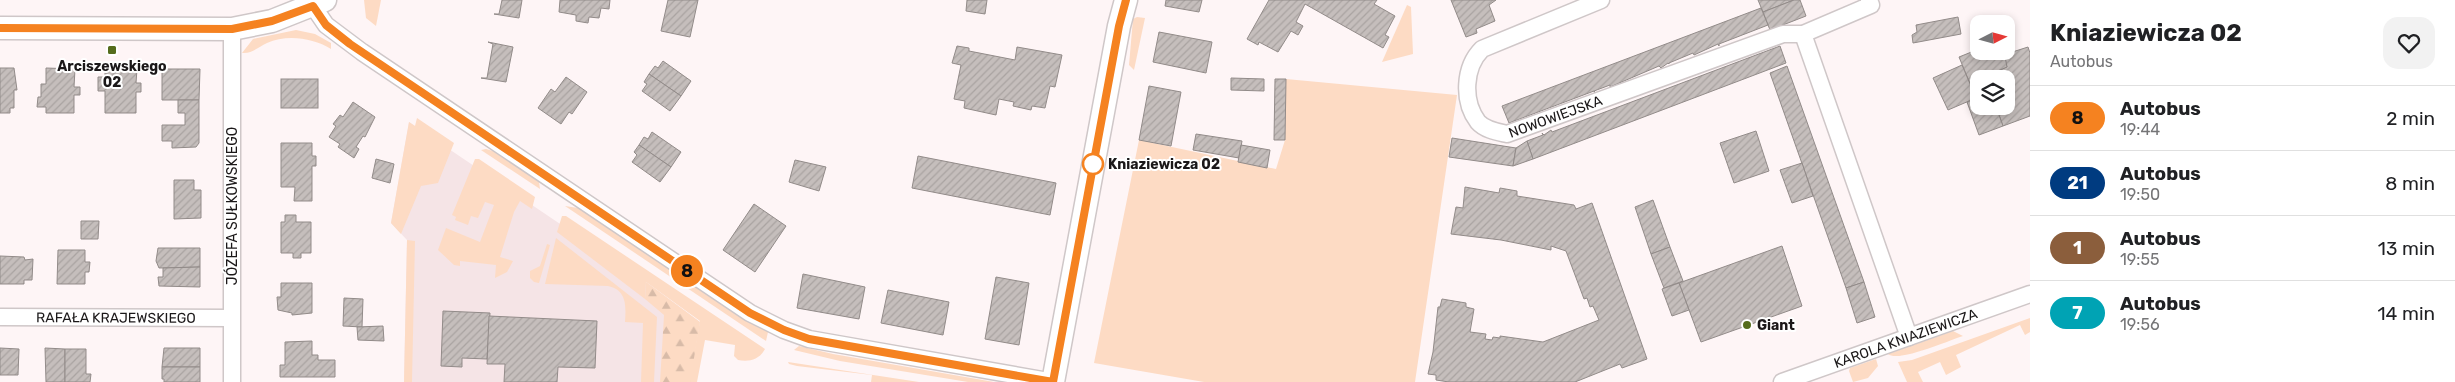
<!DOCTYPE html>
<html lang="pl">
<meta charset="utf-8">
<style>
:root{--surface:#fff;--page:#f2f2f2;--text:#202124;--muted:#757577;--line:#e0e0e0}
body{margin:0;font-family:Rubik,sans-serif;background:var(--page);color:var(--text);height:100vh;display:flex;flex-direction:column;font-size:19px;white-space:nowrap}
*{box-sizing:border-box;margin:0}
p{font-size:16px;color:var(--muted)}
.icon{flex:none;width:28px;height:28px;fill:none;stroke:currentColor;stroke-width:2;stroke-linecap:round;stroke-linejoin:round}
.map{position:relative;flex:1;overflow:hidden}
.panel{display:flex;flex-direction:column;background:var(--surface);width:425px}
.panel>*{flex:none}
.badge{padding:0 10px;border-radius:16px;font-size:18px;line-height:32px}
.needle{width:32px;rotate:84deg}
.controls{position:absolute;left:1970px;top:15px;display:grid;gap:10px}
.controls a{display:grid;place-items:center;width:45px;height:45px;border-radius:10px;background:var(--surface);box-shadow:0 2px 8px #0003;font-size:25px}
.map>.badge{position:absolute;translate:-50% -50%;box-shadow:0 0 0 2px #fff}
.round{display:grid;place-items:center;flex:none;width:52px;height:52px;border-radius:15px;background:var(--page)}
.headline{display:flex;align-items:center;justify-content:space-between;height:85px;padding:0 20px}
h1{font-size:24px;font-weight:700;line-height:38px}
ul{padding:0;list-style:none}
li{display:flex;align-items:center;gap:15px;height:65px;padding:0 20px;border-top:1px solid var(--line)}
li div{flex:1}
li b{display:block;font-size:19px}
li em{font-style:normal}
li .badge{min-width:55px;font-weight:700;text-align:center}
main{display:flex;flex:1;min-height:0}
.map>svg:first-child{display:block}
.built{fill:#f5e4e6}
.green{fill:#fddbc4}
.forest{fill:url(#forest-firs)}
.building{fill:url(#building-hatch);stroke:#928b89}
.lines{fill:none;stroke-linecap:round;stroke-linejoin:round}
.street-casing{stroke:#cfc7c8;stroke-width:19}
.secondary-casing{stroke:#cfc7c8;stroke-width:25}
.street{stroke:#fff;stroke-width:16}
.secondary{stroke:#fff;stroke-width:22}
.line-casing{stroke:#fff;stroke-width:11}
.line{stroke:#f58220;stroke-width:8}
.poi-dot{fill:#556c1c;stroke:#fff;stroke-width:2}
.stop-dot{fill:#fff;stroke:#f58220;stroke-width:2.5}
.labels{text-anchor:middle;stroke-width:4;stroke-linejoin:round;paint-order:stroke}
.poi-label{font-size:14px;font-weight:bold;fill:#1b1819;stroke:#fff}
.street-label{font-size:14px;fill:#1b1819;stroke:#fff}
.stop-label{font-size:14px;font-weight:bold;fill:#1b1819;stroke:#fff;text-anchor:start}
</style>
<main>
<div class="map">
<svg width="2030" height="382" viewBox="0 0 2030 382">
<defs>
<pattern id="forest-firs" width="22" height="20" patternUnits="userSpaceOnUse" patternTransform="scale(1.25)"><rect width="22" height="20" fill="#fddbc4"/><path d="M5 1l3.5 6h-7zM16 11l3.5 6h-7z" fill="#d8bba8"/></pattern>
<pattern id="building-hatch" width="6" height="6" patternUnits="userSpaceOnUse" patternTransform="scale(1.25)"><rect width="6" height="6" fill="#c5bebc"/><path d="M-1 1l2-2M0 6l6-6M5 7l2-2" fill="none" stroke="#a9a3a1"/></pattern>
</defs>
<rect width="100%" height="100%" fill="#fef5f6"/>
<polygon class="built" points="409,122 646,282 700,322 690,382 404,382 407,240 391,223"/>
<g class="green">
<polygon points="364,0 381,0 376,26 366,18"/>
<polygon points="1407,5 1411,7 1413,54 1382,62"/>
<polygon points="1137,17 1145,18 1134,70 1129,65 1133,19"/>
<path d="M296,30L315,34L331,43V49C313,38 287,34 267,43C258,47 252,54 242,53L253,39Z"/>
<polygon points="1286,79 1457,95 1415,382 1204,382 1094,363 1139,140 1276,169 1285,140"/>
<polygon points="417,118 454,143 438,183 421,186 401,234 391,223 409,122 415,126"/>
<polygon points="486,149 493,151 539,182 540,189 481,150"/>
<polygon points="475,159 479,159 535,197 532,209 520,201 514,212 500,257 513,261 507,272 495,278 496,265 460,261 460,266 454,265 438,250 446,228 480,242 494,205 485,202 478,218 471,216 468,225 455,220 456,217 452,215"/>
<polygon points="565,206 578,208 768,332 766,341"/>
<path d="M562,216H566L765,349C759,360 749,362 738,360L734,356L735,345L705,340L697,382H689L700,321L646,282L645,299L557,232Z"/>
<path d="M556,238L657,317L654,382H641L643,323L625,322C626,306 627,290 608,286L545,284Z"/>
<polygon points="407,240 415,241 412,382 404,382"/>
<polygon points="547,244 550,245 539,283 534,282 530,278 530,271 540,266"/>
<polygon points="2030,318 2030,332 2025,335 2020,325 1956,355 1961,367 1946,375 1940,362 1918,372 1923,382 1907,382 1898,362 1912,360"/>
<path d="M1953,331L1963,336C1950,340 1898,363 1888,354Z"/>
<polygon points="799,346 833,354 994,382 968,382 840,361 794,350"/>
<polygon points="1876,359 1878,366 1868,378 1853,382 1849,371 1850,368"/>
<polygon points="788,362 919,382 871,382 872,375 797,366 789,364"/>
</g>
<polygon class="forest" points="646,282 700,322 690,382 660,382 664,315 645,299"/>
<g class="building">
<polygon points="502,0 522,0 519,18 494,14 499,14"/>
<polygon points="560,0 610,0 609,9 601,8 599,18 589,17 588,23 576,21 576,15 559,12"/>
<polygon points="668,0 698,0 690,37 661,31"/>
<polygon points="967,0 987,0 985,14 966,11"/>
<polygon points="1166,0 1202,0 1199,12 1165,6"/>
<polygon points="1269,0 1377,0 1374,4 1395,16 1385,35 1389,37 1383,48 1305,4 1296,22 1303,26 1298,35 1291,31 1278,52 1259,42 1258,45 1247,39"/>
<polygon points="1451,0 1496,0 1489,5 1495,21 1476,29 1477,33 1466,37"/>
<polygon points="1758,0 1794,0 1763,12"/>
<polygon points="1794,0 1800,0 1806,16 1770,30 1763,12"/>
<polygon points="1761,8 1768,25 1719,44 1719,46 1718,44 1694,55 1693,53 1669,63 1669,64 1668,63 1661,68 1659,66 1610,87 1610,85 1594,91 1595,93 1594,91 1509,123 1502,106"/>
<polygon points="1958,17 1961,34 1913,43 1912,35 1917,32 1916,25"/>
<polygon points="1159,32 1212,42 1206,73 1153,62"/>
<polygon points="488,42 513,47 506,82 481,78 487,78 493,44"/>
<polygon points="957,46 969,48 969,51 1015,60 1017,47 1062,55 1055,87 1050,86 1045,108 1032,106 1031,110 1013,106 1014,102 999,99 996,115 964,108 965,101 954,99 961,65 952,63"/>
<polygon points="1780,46 1786,63 1533,159 1527,141 1543,135 1542,133 1544,135 1551,130 1552,132"/>
<polygon points="2028,47 2030,53 2030,116 2003,126 1999,115 2012,110 2006,93 2006,79 1982,79 1982,77 2007,67 2003,55"/>
<polygon points="1979,49 1979,51 2004,51 2007,67 1979,79 1979,106 2006,106 2006,93 2012,110 1999,115 2003,126 1979,135 1967,102 1976,98 1959,57"/>
<polygon points="663,61 691,81 681,96 649,74 655,66 658,68"/>
<polygon points="1962,65 1976,98 1948,110 1933,78"/>
<polygon points="1787,66 1864,282 1846,288 1770,73"/>
<polygon points="0,68 14,68 17,90 14,90 14,108 10,108 10,113 0,113"/>
<polygon points="46,68 75,69 74,87 80,87 80,95 74,95 74,113 46,113 46,107 37,107 38,97 41,97 41,84 46,84"/>
<polygon points="105,69 137,69 136,83 141,83 141,92 136,92 136,113 105,113 105,91 98,91 98,77 105,77"/>
<polygon points="162,69 200,69 199,100 162,100"/>
<polygon points="649,74 681,96 670,111 642,91 647,84 644,82"/>
<polygon points="566,77 587,92 572,114 569,112 561,124 538,108 551,89 555,92"/>
<polygon points="1231,78 1264,79 1264,91 1231,90"/>
<rect x="281" y="79" width="37" height="29"/>
<polygon points="1275,79 1286,79 1285,140 1274,140"/>
<polygon points="1149,86 1181,92 1171,146 1139,140"/>
<polygon points="178,100 199,100 199,143 196,147 172,148 172,141 162,141 162,125 185,125 185,113 178,113"/>
<polygon points="353,102 375,117 365,137 363,136 356,147 359,149 354,158 338,147 340,144 329,137 336,126 333,124 340,115 343,117"/>
<polygon points="1756,131 1769,171 1734,183 1720,143"/>
<polygon points="652,132 681,152 671,167 639,145 644,137 648,139"/>
<polygon points="1196,134 1242,141 1239,158 1193,150"/>
<polygon points="1452,138 1516,148 1513,166 1449,157"/>
<polygon points="1527,141 1533,159 1513,166 1516,148"/>
<polygon points="281,143 312,143 312,156 316,156 316,166 312,166 312,201 294,201 295,187 281,187"/>
<polygon points="639,145 671,167 660,182 632,162 637,155 634,152"/>
<polygon points="1241,145 1270,150 1267,168 1238,162"/>
<polygon points="918,156 1056,183 1050,215 912,188"/>
<polygon points="376,159 394,164 390,183 372,178"/>
<polygon points="795,160 826,167 819,191 789,182"/>
<polygon points="1802,163 1813,196 1792,203 1780,170"/>
<polygon points="174,180 194,180 194,190 201,190 201,218 174,219"/>
<polygon points="1465,187 1499,193 1500,188 1517,191 1517,196 1574,205 1576,209 1592,203 1647,359 1622,368 1620,364 1575,382 1449,382 1436,380 1436,375 1428,374 1433,352 1438,307 1440,307 1442,299 1466,303 1466,307 1474,309 1470,332 1486,334 1485,339 1492,340 1493,337 1500,338 1500,336 1543,342 1599,320 1593,306 1590,307 1587,298 1584,299 1566,251 1551,246 1551,250 1501,240 1451,234 1456,207 1463,208"/>
<polygon points="1653,200 1670,247 1651,254 1635,207"/>
<polygon points="754,204 786,226 755,272 723,250"/>
<polygon points="285,215 296,215 296,222 311,222 311,253 301,253 301,258 293,258 293,253 281,253 281,222 285,222"/>
<polygon points="81,221 99,221 98,239 81,239"/>
<polygon points="1782,246 1802,306 1701,342 1679,283"/>
<polygon points="1670,247 1683,281 1664,288 1651,254"/>
<polygon points="158,248 200,248 200,267 159,268 156,261"/>
<polygon points="58,250 85,250 85,262 90,262 89,272 85,272 85,284 57,284"/>
<polygon points="0,256 24,257 25,260 33,259 32,280 24,280 24,284 0,284"/>
<polygon points="200,267 200,287 159,286 158,277 163,277 163,268"/>
<polygon points="803,274 865,287 859,319 797,308"/>
<polygon points="996,277 1029,283 1019,345 985,339"/>
<polygon points="1864,282 1875,317 1857,323 1846,288"/>
<polygon points="281,283 312,283 312,313 292,315 292,313 278,310 277,297 281,297"/>
<polygon points="1679,283 1689,310 1672,316 1662,289"/>
<polygon points="888,290 949,302 943,335 881,323"/>
<polygon points="344,298 363,299 362,327 343,326"/>
<polygon points="443,311 490,313 487,359 462,358 462,367 441,366"/>
<polygon points="489,316 597,321 595,368 558,367 557,382 504,382 505,364 487,364"/>
<polygon points="383,326 384,341 358,340 357,327"/>
<polygon points="312,341 312,355 318,355 318,360 335,360 335,377 280,377 280,365 285,365 285,342"/>
<polygon points="0,348 19,349 18,375 0,375"/>
<polygon points="45,348 65,349 65,382 46,382"/>
<polygon points="164,348 200,348 200,367 162,367"/>
<polygon points="65,349 86,349 86,374 91,374 90,382 65,382"/>
<polygon points="162,367 200,367 200,382 164,382 164,379 162,379"/>
</g>
<g class="lines">
<g class="street-casing">
<g id="street">
<path id="s1" d="M1601,0L1482,49C1464,67 1462,101 1478,122C1485,130 1498,132 1507,134L1783,34H1803L1871,5L1869,0"/>
<polyline points="313,6 326,25 362,52 750,313 784,330 809,339 1054,382"/>
<polyline points="232,29 232,382"/>
<polyline points="1803,34 1909,337"/>
<path id="s2" d="M0,317L231,318"/>
<path id="s3" d="M1782,382L2030,294"/>
</g>
</g>
<g class="secondary-casing">
<g id="secondary">
<polyline points="0,28 232,29 272,21 325,0"/>
<polyline points="1053,382 1119,26 1126,0"/>
</g>
</g>
<use href="#street" class="street"/>
<use href="#secondary" class="secondary"/>
</g>
<g class="lines">
<g class="line-casing">
<polyline id="line" points="0,28 232,29 272,21 313,6 326,25 350,44 750,313 784,330 809,339 1053,382 1119,26 1126,0"/>
</g>
<use href="#line" class="line"/>
</g>
<g class="poi-dot">
<rect x="107" y="45" width="10" height="10" rx="2.5"/>
<circle cx="1747" cy="325" r="5"/>
</g>
<circle class="stop-dot" cx="1093" cy="164" r="10"/>
<g class="labels">
<g class="poi-label">
<text x="112" y="71">Arciszewskiego<tspan x="112" dy="16">02</tspan></text>
<text x="1757" y="330" text-anchor="start">Giant</text>
</g>
<g class="street-label">
<text dy="5" stroke="none"><textPath href="#s1" startOffset="291">NOWOWIEJSKA</textPath></text>
<text transform="translate(232 206) rotate(-90)" y="5">JÓZEFA SUŁKOWSKIEGO</text>
<text dy="5" stroke="none"><textPath href="#s2" startOffset="116">RAFAŁA KRAJEWSKIEGO</textPath></text>
<text dy="5" stroke="none"><textPath href="#s3" startOffset="131">KAROLA KNIAZIEWICZA</textPath></text>
</g>
<g class="stop-label">
<text x="1108" y="169">Kniaziewicza 02</text>
</g>
</g>
</svg>
<div class="controls">
<a><svg class="needle" viewBox="-14 -14 28 28"><path d="M0-13l5 13h-10z" fill="#e53935"/><path d="M0 13l5-13h-10z" fill="#757577"/></svg></a>
<a><svg class="icon" aria-label="layers" viewBox="0 0 24 24"><path d="M12 4l9 5-9 5-9-5zM3 14l9 5 9-5"/></svg></a>
</div>
<b class="badge" style="left:687px;top:271px;background:#f58220;color:#111">8</b>
</div>
<section class="panel">
<div class="headline"><div><h1>Kniaziewicza 02</h1><p>Autobus</p></div><a class="round"><svg class="icon" aria-label="heart" viewBox="0 0 24 24"><path d="M12 20l-8-8c-3-5 5-10 8-4 3-6 11-1 8 4z"/></svg></a></div>
<ul>
<li><span class="badge" style="background:#f58220;color:#111">8</span><div><b>Autobus</b><p>19:44</p></div><em>2 min</em></li>
<li><span class="badge" style="background:#003b80;color:#fff">21</span><div><b>Autobus</b><p>19:50</p></div><em>8 min</em></li>
<li><span class="badge" style="background:#8b5e3c;color:#fff">1</span><div><b>Autobus</b><p>19:55</p></div><em>13 min</em></li>
<li><span class="badge" style="background:#00a3b4;color:#fff">7</span><div><b>Autobus</b><p>19:56</p></div><em>14 min</em></li>
</ul>
</section>
</main>
